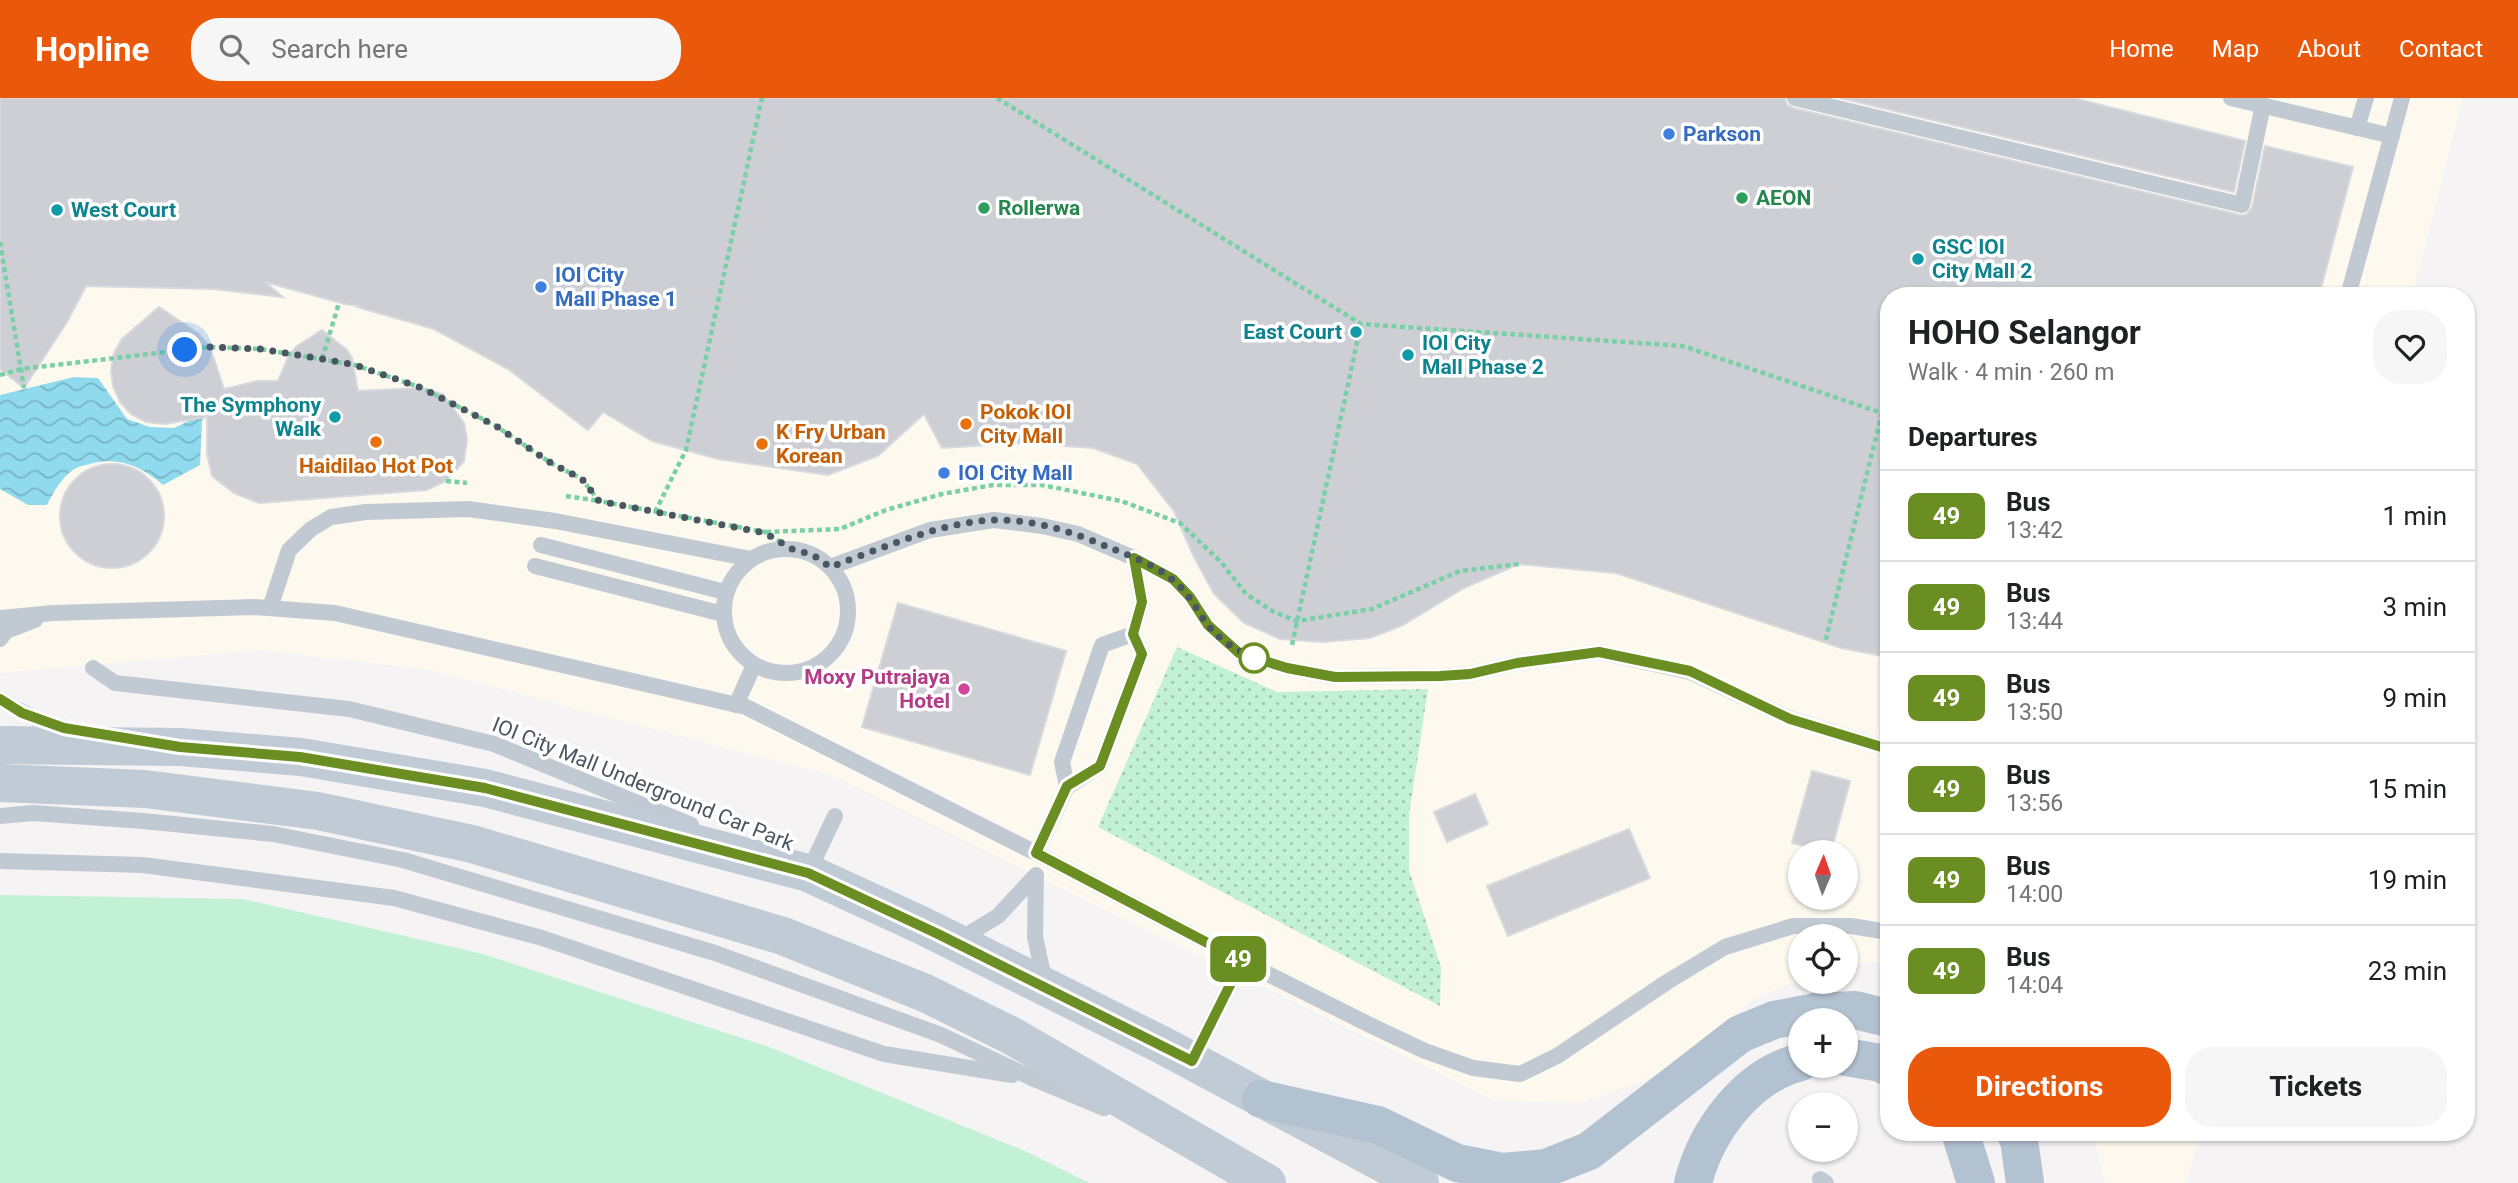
<!DOCTYPE html>
<meta charset="utf-8">
<style>
:root{--surface:#fff;--page:#f6f6f6;--text:#202124;--muted:#757577;--line:#e0e0e0;--accent:#ea580c}
body{margin:0;font-family:Roboto,sans-serif;background:var(--page);color:var(--text);height:100vh;display:flex;flex-direction:column;font-size:26px;white-space:nowrap}
*{box-sizing:border-box;margin:0}
p{font-size:23px;color:var(--muted)}
.icon{flex:none;width:38px;height:38px;fill:none;stroke:currentColor;stroke-width:2;stroke-linecap:round;stroke-linejoin:round}
.map{position:relative;flex:1;overflow:hidden}
.drawer{position:absolute;left:1880px;top:189px;width:595px;height:854px;display:flex;flex-direction:column;background:var(--surface);border-radius:28px;box-shadow:0 2px 5px #0004}
.drawer>*{flex:none}
.badge{padding:0 14px;border-radius:10px;font-size:24px;line-height:46px}
.needle{width:46px;rotate:2deg}
.fabs{position:absolute;left:1788px;top:742px;display:grid;gap:14px}
.fabs a{display:grid;place-items:center;width:70px;height:70px;border-radius:50%;background:var(--surface);box-shadow:0 2px 5px #0004;font-size:35px}
.you{position:absolute;width:35px;height:35px;margin:-18px;border:5px solid #fff;border-radius:50%;background:#1a73e8;box-shadow:0 0 0 10px #1a73e833}
.map>.badge{position:absolute;translate:-50% -50%;box-shadow:0 0 0 4px #fff}
h2{padding:0 28px;font-size:26px;line-height:63px}
.round{display:grid;place-items:center;flex:none;width:74px;height:74px;border-radius:28px;background:var(--page)}
.overview{display:flex;align-items:center;justify-content:space-between;height:119px;padding:0 28px}
h1{font-size:33px;font-weight:700;line-height:52px}
.button{display:flex;gap:14px;margin-top:auto;padding:14px 28px}
.button a{flex:1;height:80px;border-radius:28px;background:var(--accent);color:#fff;font-size:28px;font-weight:700;line-height:80px;text-align:center}
.button a+a{background:var(--page);color:var(--text)}
ul{padding:0;list-style:none}
li{display:flex;align-items:center;gap:21px;height:91px;padding:0 28px;border-top:2px solid var(--line)}
li div{flex:1}
li b{display:block;font-size:26px}
li em{font-style:normal}
li .badge{min-width:77px;font-weight:700;text-align:center}
header{display:flex;align-items:center;gap:42px;box-sizing:border-box;height:98px;padding:0 35px;background:var(--accent);color:#fff}
header strong{font-size:33px}
nav{display:flex;gap:38px;margin-inline-start:auto;font-size:24px}
.search{width:490px;height:63px;background:var(--page);display:flex;align-items:center;gap:18px;box-sizing:border-box;padding:0 24px;border-radius:28px;color:var(--muted);font-size:26px}
.map>svg:first-child{display:block}
.commercial{fill:#fdf9ef;fill-rule:evenodd}
.grass{fill:#c3f1d5}
.park{fill:url(#park-dots)}
.water{fill:url(#water-waves)}
.building{fill:#cdcfd5;stroke:#d7d9de;stroke-width:2}
.lines{fill:none;stroke-linecap:round;stroke-linejoin:round}
.path{stroke:#7ad0a6;stroke-width:4.5;stroke-dasharray:5 3.5;stroke-linecap:butt}
.lane{stroke:#c1cad2;stroke-width:16}
.secondary{stroke:#c1cbd6;stroke-width:38}
.primary{stroke:#b3c2d1;stroke-width:38}
.line-casing{stroke:#fff;stroke-width:16}
.line{stroke:#6b8e23;stroke-width:10}
.walk{stroke:#4a5661;stroke-width:7;stroke-dasharray:0 12.6}
.shop-dot{fill:#3f7fe0;stroke:#fff;stroke-width:2.5}
.leisure-dot{fill:#2e9e5b;stroke:#fff;stroke-width:2.5}
.culture-dot{fill:#0f9aa8;stroke:#fff;stroke-width:2.5}
.food-dot{fill:#e8710a;stroke:#fff;stroke-width:2.5}
.stop-dot{fill:#fff;stroke:#6b8e23;stroke-width:3.5}
.hotel-dot{fill:#d1479c;stroke:#fff;stroke-width:2.5}
.labels{text-anchor:middle;stroke-width:7;stroke-linejoin:round;paint-order:stroke}
.shop-label{font-size:21px;font-weight:bold;fill:#366cbe;stroke:#fff;text-anchor:start}
.leisure-label{font-size:21px;font-weight:bold;fill:#27864d;stroke:#fff;text-anchor:start}
.culture-label{font-size:21px;font-weight:bold;fill:#0d838f;stroke:#fff;text-anchor:start}
.food-label{font-size:21px;font-weight:bold;fill:#c56008;stroke:#fff;text-anchor:start}
.hotel-label{font-size:21px;font-weight:bold;fill:#b23c85;stroke:#fff;text-anchor:end}
.street-label{font-size:21px;fill:#4a5661;stroke:#fff}
</style>
<header>
<strong>Hopline</strong>
<div class="search"><svg class="icon" aria-label="search" viewBox="0 0 24 24"><circle cx="10" cy="10" r="6"/><path d="M15 15l6 6"/></svg>Search here</div>
<nav><a>Home</a><a>Map</a><a>About</a><a>Contact</a></nav>
</header>
<div class="map">
<svg width="2518" height="1085" viewBox="0 0 2518 1085">
<defs>
<pattern id="park-dots" width="8" height="8" patternUnits="userSpaceOnUse" patternTransform="scale(1.75)"><rect width="8" height="8" fill="#c3f1d5"/><path d="M2 2h.1M6 6h.1" fill="none" stroke="#a0c6b0" stroke-width="1.8" stroke-linecap="round"/></pattern>
<pattern id="water-waves" width="16" height="10" patternUnits="userSpaceOnUse" patternTransform="scale(1.75)"><rect width="16" height="10" fill="#90daee"/><path d="M0 5q4-4 8 0t8 0" fill="none" stroke="#78b4c4"/></pattern>
</defs>
<rect width="100%" height="100%" fill="#f5f3f3"/>
<g class="commercial">
<path d="M0,0H2463L2412,198H1888V864L1846,865V838H1801V882L1757,899L1658,977L1583,1005L1496,1003L833,678L429,572L261,552L0,575ZM1801,754H1846V800H1801Z"/>
<polygon points="2093,1034 2199,1034 2187,1085 2105,1085"/>
</g>
<polygon class="grass" points="0,797 243,801 483,856 769,949 1025,1053 1089,1085 0,1085"/>
<polygon class="park" points="1177,549 1277,594 1428,591 1409,717 1409,772 1441,869 1440,908 1098,729"/>
<path class="water" d="M74,279L98,280L127,321L150,329L174,330L193,321L211,306L202,323L200,367L163,387C142,369 122,359 93,365C87,367 78,368 73,372C61,380 53,395 47,407H28L0,391V297Z"/>
<g class="building">
<polygon points="0,0 1785,0 1787,7 1793,10 2240,117 2246,117 2252,110 2265,48 2353,69 2319,198 1888,198 1888,559 1841,550 1616,475 1519,466 1464,490 1403,527 1370,540 1322,544 1280,541 1244,525 1214,496 1193,457 1174,413 1137,366 1093,350 1022,345 942,350 924,316 878,358 828,377 718,361 652,343 603,314 588,332 508,271 434,231 357,209 359,208 345,206 265,184 283,199 214,191 86,188 67,224 24,290 0,271"/>
<polygon points="1840,0 2073,0 2245,43 2234,94"/>
<polygon points="159,209 199,236 210,249 224,291 257,283 278,283 289,257 297,248 322,232 347,252 352,260 358,293 422,290 443,296 464,325 467,341 464,363 446,383 427,392 259,405 234,395 212,378 207,356 207,319 164,326 146,324 131,316 120,304 113,288 111,272 114,255 122,241"/>
<circle cx="112" cy="418" r="52"/>
<polygon points="898,505 1066,553 1030,677 862,629"/>
<polygon points="1812,673 1850,683 1831,754 1792,745"/>
<polygon points="1475,696 1488,726 1447,744 1434,714"/>
<polygon points="1629,731 1650,780 1508,838 1487,788"/>
</g>
<g class="lines">
<g class="path">
<polyline points="997,0 1361,226 1683,248 1882,315 1825,545"/>
<polyline points="0,144 24,290"/>
<polyline points="322,261 339,205"/>
<polyline points="0,277 21,271 210,249 260,251 355,267 422,290 496,328 551,365 582,381 599,403 765,434 792,451"/>
<polyline points="446,383 467,385"/>
<polyline points="566,398 599,403"/>
<polyline points="655,414 686,352 762,0"/>
<polyline points="766,434 840,431 886,412 942,396 993,387 1042,387 1121,403 1180,425 1221,464 1246,496 1274,514 1297,523 1372,511 1460,473 1519,466"/>
<polyline points="1292,547 1361,226"/>
</g>
<g class="lane">
<polyline points="1795,0 2242,107 2263,7"/>
<polyline points="2231,0 2392,38"/>
<polyline points="2357,30 2366,0"/>
<polyline points="2348,198 2402,0"/>
<polyline points="541,447 725,494"/>
<circle cx="786" cy="513" r="62"/>
<polyline points="535,468 723,516"/>
<polyline points="830,469 930,432 994,422 1042,428 1078,436 1134,460 1173,481 1190,499 1208,527 1239,555 1287,570 1334,579 1440,578 1470,576 1517,565 1599,554 1690,574 1791,621 1888,651"/>
<polyline points="270,510 289,452 311,431 331,419 366,414 468,411 555,423 751,461"/>
<polyline points="0,520 53,515 254,509 335,515 746,609 1036,755 1242,863 1374,929 1425,953 1473,970 1520,976 1557,958 1667,884 1725,849 1793,828 1851,828 1888,834"/>
<polyline points="0,541 6,533 35,522"/>
<polyline points="93,570 115,585 349,611 494,646 691,727"/>
<path d="M0,601C24,617 50,628 78,633"/>
<polyline points="736,607 754,567"/>
<polyline points="1067,689 1062,664 1102,547 1133,536"/>
<polyline points="0,718 33,715 143,723 273,736 403,762 715,855 941,937 1032,980 1104,1010"/>
<polyline points="1036,755 1067,689 1100,668 1142,556 1133,536 1142,504 1134,460"/>
<polyline points="0,763 143,767 394,800 542,840 884,956 1012,977"/>
<polyline points="808,775 835,718"/>
<polyline points="957,843 998,818 1036,777 1035,839 1045,885"/>
<polyline points="1192,963 1242,863"/>
<polyline points="1820,1081 1826,1085"/>
</g>
<g class="secondary">
<polyline points="0,647 180,649 301,659 485,690 808,775 921,827 1162,947 1420,1085"/>
<polyline points="0,685 145,691 318,713 472,746 783,838 925,895 1012,938 1267,1085"/>
</g>
<g class="primary">
<polyline points="1846,959 1881,965 1888,969"/>
<polyline points="1261,1001 1378,1027 1457,1065 1502,1074 1546,1070 1589,1053 1740,936 1774,922 1816,914 1855,912 1888,920"/>
<polyline points="1960,1034 1976,1085"/>
<polyline points="2015,1034 2019,1042 2025,1085"/>
<path d="M1693,1085C1706,1033 1747,977 1801,964"/>
</g>
</g>
<g class="lines">
<g class="line-casing">
<polyline id="line" points="0,601 22,615 64,630 180,649 300,659 485,690 808,775 938,836 1192,963 1242,863 1036,755 1067,688 1100,668 1142,556 1133,536 1142,504 1134,460 1173,481 1190,499 1208,527 1239,555 1287,570 1335,579 1440,578 1470,576 1517,565 1599,554 1690,573 1790,621 1888,651"/>
</g>
<use href="#line" class="line"/>
<path class="walk" d="M185,252L210,249L260,251L322,261L355,267L422,290L496,328L551,365L582,381L599,403L765,435L792,451L813,457L830,469C881,451 940,424 994,422C1033,421 1073,434 1108,449C1130,458 1156,467 1174,483C1189,495 1196,511 1206,525C1221,544 1241,556 1263,563L1254,560"/>
</g>
<g class="shop-dot">
<circle cx="1669" cy="36" r="7"/>
<circle cx="541" cy="189" r="7"/>
<circle cx="944" cy="375" r="7"/>
</g>
<g class="leisure-dot">
<circle cx="1742" cy="100" r="7"/>
<circle cx="984" cy="110" r="7"/>
</g>
<g class="culture-dot">
<circle cx="57" cy="112" r="7"/>
<circle cx="1918" cy="161" r="7"/>
<circle cx="1356" cy="234" r="7"/>
<circle cx="1408" cy="257" r="7"/>
<circle cx="335" cy="319" r="7"/>
</g>
<g class="food-dot">
<circle cx="966" cy="326" r="7"/>
<circle cx="376" cy="344" r="7"/>
<circle cx="762" cy="346" r="7"/>
</g>
<circle class="stop-dot" cx="1254" cy="560" r="14"/>
<circle class="hotel-dot" cx="964" cy="591" r="7"/>
<g class="labels">
<g class="shop-label">
<text x="1683" y="43">Parkson</text>
<text x="555" y="184">IOI City<tspan x="555" dy="24">Mall Phase 1</tspan></text>
<text x="958" y="382">IOI City Mall</text>
</g>
<g class="leisure-label">
<text x="1756" y="107">AEON</text>
<text x="998" y="117">Rollerwa</text>
</g>
<g class="culture-label">
<text x="71" y="119">West Court</text>
<text x="1932" y="156">GSC IOI<tspan x="1932" dy="24">City Mall 2</tspan></text>
<text x="1342" y="241" text-anchor="end">East Court</text>
<text x="1422" y="252">IOI City<tspan x="1422" dy="24">Mall Phase 2</tspan></text>
<text x="321" y="314" text-anchor="end">The Symphony<tspan x="321" dy="24">Walk</tspan></text>
</g>
<g class="food-label">
<text x="980" y="321">Pokok IOI<tspan x="980" dy="24">City Mall</tspan></text>
<text x="776" y="341">K Fry Urban<tspan x="776" dy="24">Korean</tspan></text>
<text x="376" y="375" text-anchor="middle">Haidilao Hot Pot</text>
</g>
<g class="hotel-label">
<text x="950" y="586">Moxy Putrajaya<tspan x="950" dy="24">Hotel</tspan></text>
</g>
<g class="street-label">
<text transform="translate(643 686) rotate(22)" y="7">IOI City Mall Underground Car Park</text>
</g>
</g>
</svg>
<div class="fabs">
<a><svg class="needle" viewBox="-14 -14 28 28"><path d="M0-13l5 13h-10z" fill="#e53935"/><path d="M0 13l5-13h-10z" fill="#757577"/></svg></a>
<a><svg class="icon" aria-label="locate" viewBox="0 0 24 24"><circle cx="12" cy="12" r="6"/><path d="M12 2v4M12 18v4M2 12h4M18 12h4"/></svg></a>
<a>+</a>
<a>−</a>
</div>
<div class="you" style="left:185px;top:252px"></div>
<b class="badge" style="left:1238px;top:861px;background:#6b8e23;color:#fff">49</b>
<section class="drawer">
<div class="overview"><div><h1>HOHO Selangor</h1><p>Walk · 4 min · 260 m</p></div><a class="round"><svg class="icon" aria-label="heart" viewBox="0 0 24 24"><path d="M12 20l-8-8c-3-5 5-10 8-4 3-6 11-1 8 4z"/></svg></a></div>
<h2>Departures</h2>
<ul>
<li><span class="badge" style="background:#6b8e23;color:#fff">49</span><div><b>Bus</b><p>13:42</p></div><em>1 min</em></li>
<li><span class="badge" style="background:#6b8e23;color:#fff">49</span><div><b>Bus</b><p>13:44</p></div><em>3 min</em></li>
<li><span class="badge" style="background:#6b8e23;color:#fff">49</span><div><b>Bus</b><p>13:50</p></div><em>9 min</em></li>
<li><span class="badge" style="background:#6b8e23;color:#fff">49</span><div><b>Bus</b><p>13:56</p></div><em>15 min</em></li>
<li><span class="badge" style="background:#6b8e23;color:#fff">49</span><div><b>Bus</b><p>14:00</p></div><em>19 min</em></li>
<li><span class="badge" style="background:#6b8e23;color:#fff">49</span><div><b>Bus</b><p>14:04</p></div><em>23 min</em></li>
</ul>
<div class="button"><a>Directions</a><a>Tickets</a></div>
</section>
</div>
